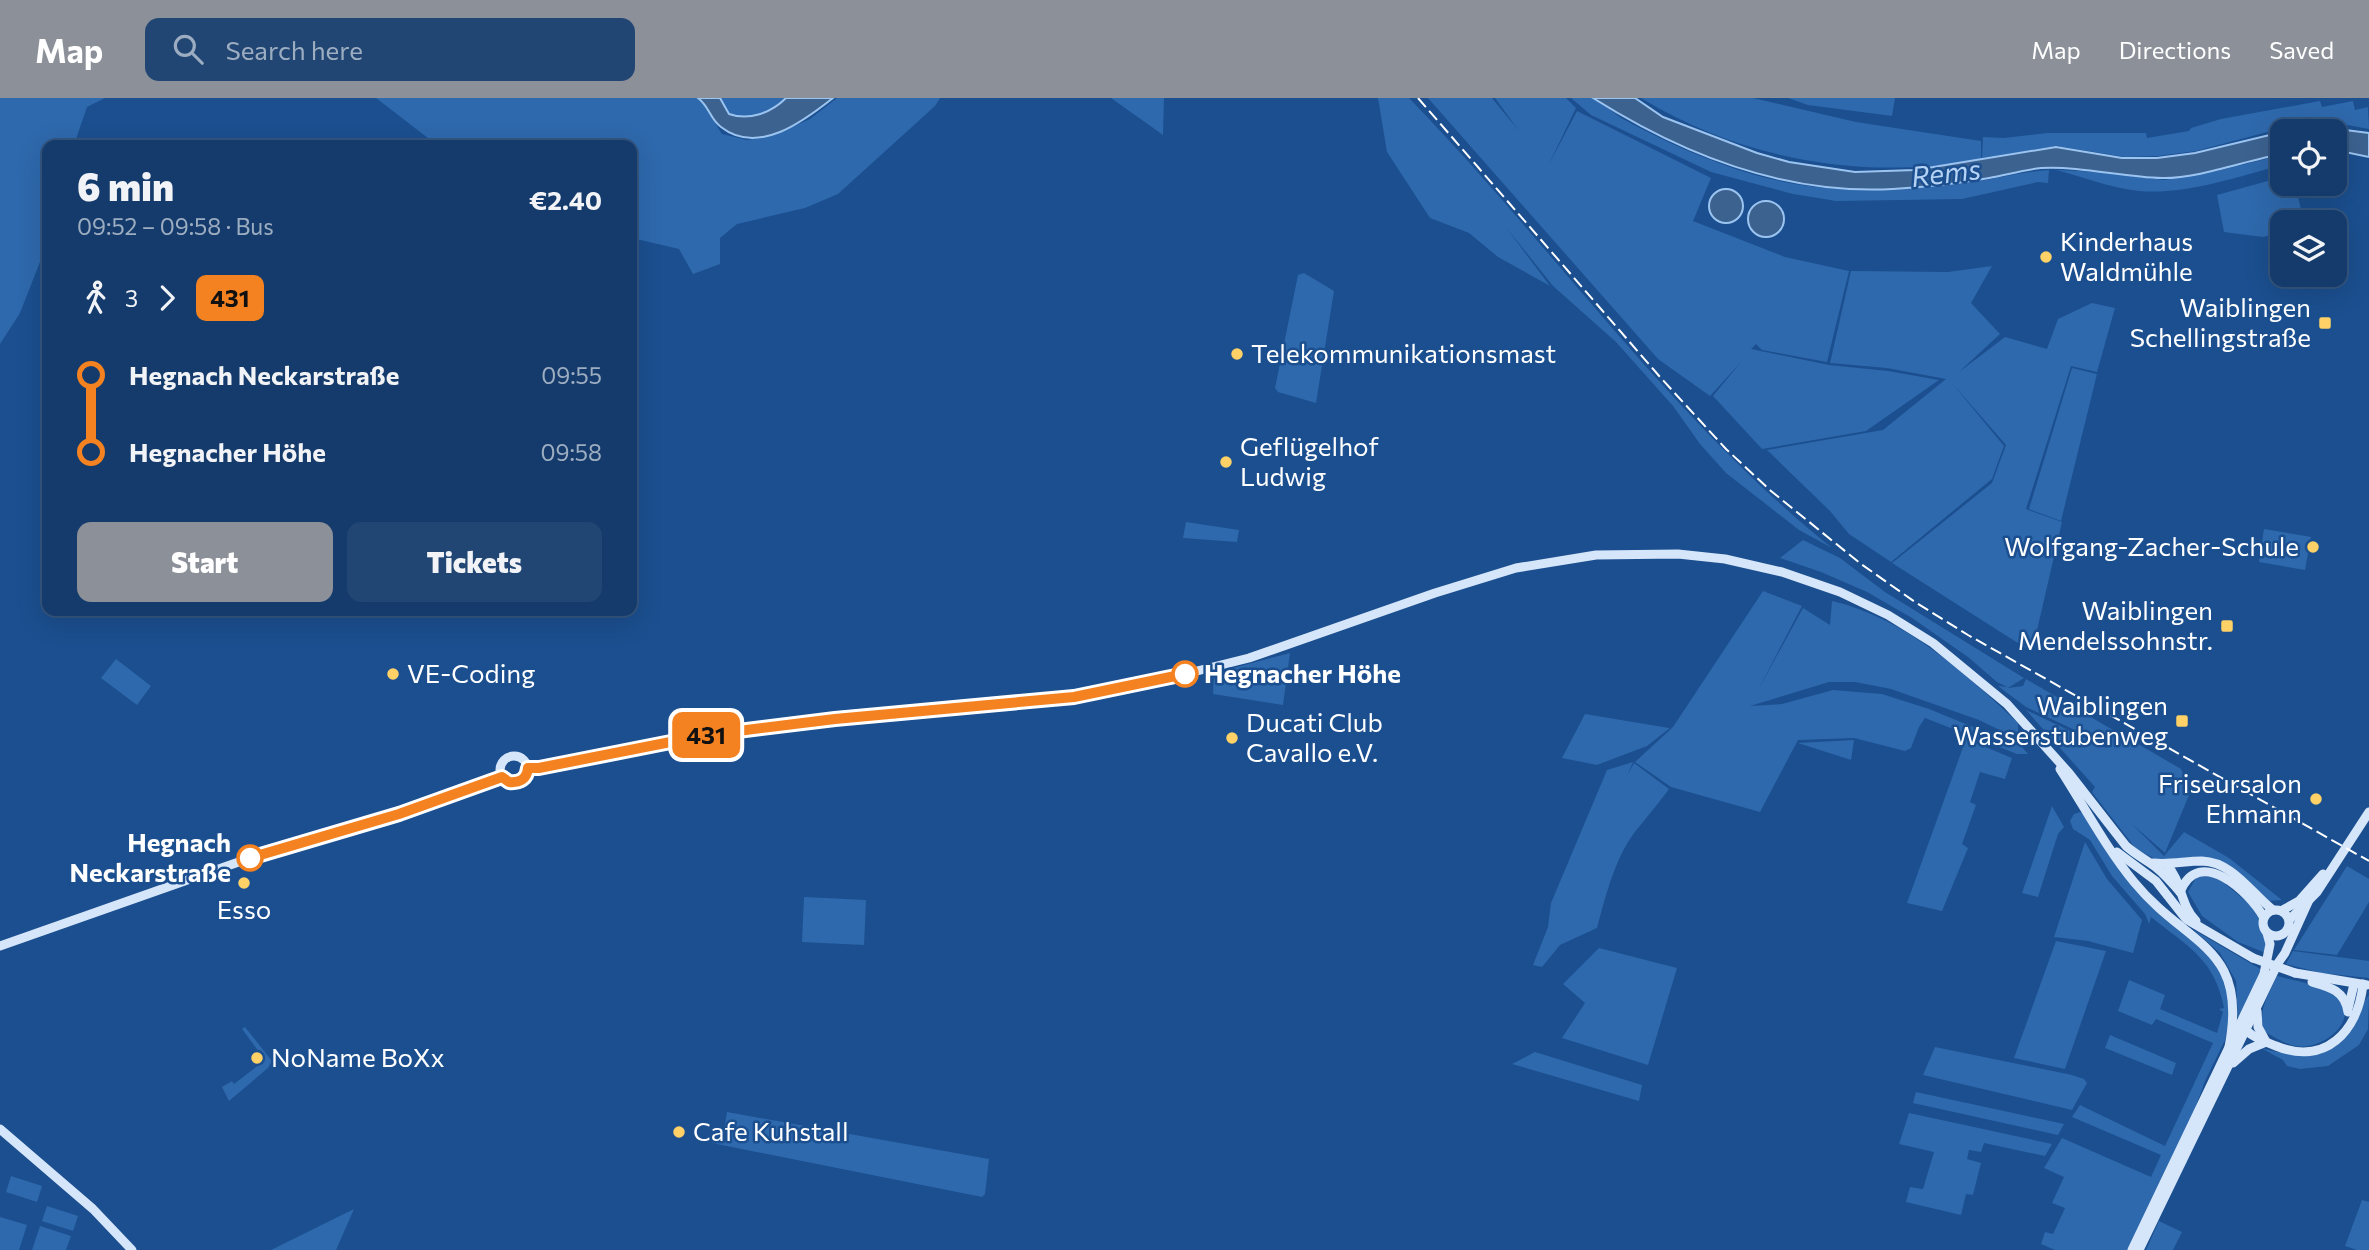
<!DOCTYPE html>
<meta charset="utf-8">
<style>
:root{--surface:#143b6b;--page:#214673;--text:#f1f3f6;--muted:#9dadc1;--line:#33557e;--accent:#8c9099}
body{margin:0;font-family:Commissioner,sans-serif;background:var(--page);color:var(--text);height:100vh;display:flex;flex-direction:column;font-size:26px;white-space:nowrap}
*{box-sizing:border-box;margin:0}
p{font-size:23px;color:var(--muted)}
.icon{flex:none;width:38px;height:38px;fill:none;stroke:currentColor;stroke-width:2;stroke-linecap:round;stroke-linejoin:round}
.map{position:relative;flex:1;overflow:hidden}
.sheet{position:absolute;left:42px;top:42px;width:595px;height:476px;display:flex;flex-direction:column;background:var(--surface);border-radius:14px;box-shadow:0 7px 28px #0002,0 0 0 2px var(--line)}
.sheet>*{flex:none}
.badge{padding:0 14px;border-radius:10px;font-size:24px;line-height:46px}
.tools{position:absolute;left:2270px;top:21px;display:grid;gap:14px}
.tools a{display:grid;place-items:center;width:77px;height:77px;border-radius:14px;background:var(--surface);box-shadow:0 7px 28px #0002,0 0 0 2px var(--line);font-size:35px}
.map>.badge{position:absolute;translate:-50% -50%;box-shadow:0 0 0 4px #fff}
.legs{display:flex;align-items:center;gap:10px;height:77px;padding:0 35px;font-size:23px}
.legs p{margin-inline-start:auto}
.overview{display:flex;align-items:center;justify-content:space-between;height:119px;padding:0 35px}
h1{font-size:38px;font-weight:800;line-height:52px}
.button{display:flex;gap:14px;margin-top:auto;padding:14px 35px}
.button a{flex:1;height:80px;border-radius:14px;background:var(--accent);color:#fff;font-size:28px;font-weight:800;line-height:80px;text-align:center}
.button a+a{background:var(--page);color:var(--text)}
ul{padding:0 35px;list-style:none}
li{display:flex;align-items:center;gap:24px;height:77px;font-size:26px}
li i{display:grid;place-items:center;width:10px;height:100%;margin:0 9px;background:currentColor}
li i::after{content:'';width:18px;height:18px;margin:-9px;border:5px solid;border-radius:50%;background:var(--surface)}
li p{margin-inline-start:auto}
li:first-child i{background:linear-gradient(#0000 50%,currentColor 0)}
li:last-child i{background:linear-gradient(currentColor 50%,#0000 0)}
header{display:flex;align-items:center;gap:42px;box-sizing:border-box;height:98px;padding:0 35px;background:var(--accent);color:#fff}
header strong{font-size:33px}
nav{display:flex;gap:38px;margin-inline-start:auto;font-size:24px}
.search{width:490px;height:63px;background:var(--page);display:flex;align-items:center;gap:18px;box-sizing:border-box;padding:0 24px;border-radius:14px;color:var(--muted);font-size:26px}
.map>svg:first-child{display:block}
.green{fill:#2e69ad}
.water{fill:#3c6290;stroke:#9cc4f0;stroke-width:2}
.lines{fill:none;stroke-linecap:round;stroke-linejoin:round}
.secondary{stroke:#d6e6fa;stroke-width:9}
.rail{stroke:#fff;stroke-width:2;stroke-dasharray:12 5;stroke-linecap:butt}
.secondary-bridge{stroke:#d6e6fa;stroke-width:9}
.line-1-casing{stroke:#fff;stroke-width:16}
.line-1{stroke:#f58220;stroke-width:10}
.poi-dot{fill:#ffd166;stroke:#1b4f8f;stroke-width:2.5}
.stop-1-dot{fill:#fff;stroke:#f58220;stroke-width:3.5}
.labels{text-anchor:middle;stroke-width:5;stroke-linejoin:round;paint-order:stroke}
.poi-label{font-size:26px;fill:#fff;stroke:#1b4f8f;text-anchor:start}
.stop-label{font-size:26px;font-weight:bold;fill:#fff;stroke:#1b4f8f;text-anchor:start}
.water-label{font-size:28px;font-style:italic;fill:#b5d3f5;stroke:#1b4f8f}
</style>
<header>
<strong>Map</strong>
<div class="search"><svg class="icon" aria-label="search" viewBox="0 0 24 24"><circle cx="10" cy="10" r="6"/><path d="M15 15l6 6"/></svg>Search here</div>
<nav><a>Map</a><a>Directions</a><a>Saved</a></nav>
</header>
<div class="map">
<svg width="2369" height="1152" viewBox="0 0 2369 1152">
<rect width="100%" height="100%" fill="#1b4f8f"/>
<g class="green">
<polygon points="0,0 105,0 87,9 74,47 47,47 47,146 20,215 0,246"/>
<path d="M376,0H698C708,7 714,25 722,36L747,42L772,38L810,21L837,0H940L935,8L838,96L805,110L737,126L720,140V166L693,176L679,151L632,140V47H437Z"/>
<path d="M720,0H786C771,15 750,23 729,16Z"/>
<polygon points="1111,0 1164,0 1163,37"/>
<path d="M1378,0H1409C1553,148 1670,320 1832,450L1799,432L1726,375L1700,346L1673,308L1616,244L1553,188L1505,128L1550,188L1498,159L1469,135L1430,120L1387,54Z"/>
<polygon points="1428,0 1492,0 1519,33 1495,0 1566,0 1576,10 1548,68 1577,13 1711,80 1693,123 1785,159 1849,173 1827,264 1762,252 1756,246 1751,251 1829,267 1888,273 1939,282 1866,333 1762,351 1713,298 1741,264 1710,298 1658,261"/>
<path d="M1571,0C1577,0 1586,0 1592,0C1603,4 1613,15 1623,21C1664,43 1709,64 1755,77C1822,96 1892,94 1960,86C1991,82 2018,74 2049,72L2048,85L2038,84L1962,101L1836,103L1793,96L1711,74L1591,17Z"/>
<path d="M1641,0H1753L1856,24L1981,43V62C1864,82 1744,63 1641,0Z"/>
<polygon points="1788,0 1895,0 1892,18 1808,7"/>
<polygon points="2320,3 2322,9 2353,3 2355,12 2368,9 2369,31 2342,26 2311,25 2271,33 2196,53 2158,58 2125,59 2057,48 1982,60 1983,39 2004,40 2048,35 2146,35 2147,40 2189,33 2191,30 2221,21"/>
<path d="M2282,57V67C2236,79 2187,97 2139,93C2111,90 2083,79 2056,72L2102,74L2164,82L2217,73Z"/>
<polygon points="2282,79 2282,86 2295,86 2304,124 2282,124 2282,134 2263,139 2224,134 2217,97"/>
<polygon points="1992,168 1971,205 2000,236 1959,274 2005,239 2047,251 2058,221 2092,205 2115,210 2097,274 2071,268 2026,411 2062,424 2032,554 1892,465 1992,385 2006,347 1951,284 2004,348 1992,381 1891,464 1849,436 1830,413 1767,352 1883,332 1946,281 1887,270 1830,265 1851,173 1948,174"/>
<polygon points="1304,175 1334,193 1316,305 1278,294 1275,290 1298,177"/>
<polygon points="2072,270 2097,276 2061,423 2029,411"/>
<polygon points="1186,424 1239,432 1237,444 1183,440"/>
<polygon points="2264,431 2311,439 2305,472 2259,464"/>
<polygon points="1803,442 1840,460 1885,494 2024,580 2008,590 2023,588 2026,581 2113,632 2106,647 2026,609 1998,588 2007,589 1997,584 1968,559 1912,520 1867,494 1821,474 1780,460"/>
<path d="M1763,493L1802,508L1757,594L1803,510L1830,527L1832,503C1905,520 1964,574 2018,625V641L1979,622L1891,591L1855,584H1829L1750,608L1782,606L1833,592L1882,596L1929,611L2022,649L2028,656H2017L1925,620L1919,629L1911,650L1905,653L1854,640L1798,642L1760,714L1671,689L1635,664L1673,629Z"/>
<polygon points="1290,555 1283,607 1213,596 1214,575"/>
<polygon points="116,561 151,588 137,607 101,580"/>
<polygon points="2026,612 2106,650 2116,633 2181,671 2185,680 2194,685 2165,755 2132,726 2164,758 2184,734 2229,760 2282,802 2268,803 2232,769 2157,762 2136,751 2092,694 2095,689"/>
<polygon points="1585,616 1669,630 1670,630 1647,648 1597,667 1562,660"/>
<polygon points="1966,641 2012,660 2005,681 1980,674 1970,704 1976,707 1962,746 1968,750 1942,813 1907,805"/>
<polygon points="1854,642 1851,662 1798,645"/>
<path d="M1633,664L1627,678L1634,665L1669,691C1660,703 1648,718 1639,729C1616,755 1606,797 1597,830L1560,847L1542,869L1533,867L1548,829L1551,805L1607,672Z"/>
<polygon points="2052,708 2064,729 2058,736 2038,799 2022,795"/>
<path d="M2080,714L2086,718L2141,797L2216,864L2228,890L2230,923L2225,942L2205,983L2192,1019L2128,1152H2055L2041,1146L2045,1134L2053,1136L2065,1110L2052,1105L2064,1079L2044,1070L2062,1040L2151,1079L2161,1057L2072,1019L2080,1007L2165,1048L2213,945L2156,921L2152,927L2118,913L2129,882L2165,897L2160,911L2217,935L2223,914L2219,911L2224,910C2215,861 2187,848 2151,819L2149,826L2145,816L2112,778L2090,742L2073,731L2070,723L2074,716Z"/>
<polygon points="2085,744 2107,781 2142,822 2133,855 2088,843 2054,839"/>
<polygon points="2347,768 2369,781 2369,804 2337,857 2294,852"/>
<polygon points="2197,778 2212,779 2223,784 2254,810 2260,819 2259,828 2266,841 2266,855 2238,844 2202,818 2188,794"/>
<polygon points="804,799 866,802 864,847 802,844"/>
<polygon points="2194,832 2262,872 2238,923 2236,883 2220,855"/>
<polygon points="2056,843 2106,853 2065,971 2014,960"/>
<polygon points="1599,850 1677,870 1648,967 1562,940 1585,905 1563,886"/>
<polygon points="2293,853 2369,863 2369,880 2321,875 2286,866"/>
<path d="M2277,878C2291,882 2330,889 2339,900C2360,925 2320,953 2295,948C2285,946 2274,939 2265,934C2256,915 2269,896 2277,878Z"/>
<path d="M2369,897L2368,931L2359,947L2328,968L2300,971L2287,968L2283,962L2261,950C2296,959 2335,964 2355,927C2361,916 2361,906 2369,897Z"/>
<polygon points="245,929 272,963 268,970 229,1003 222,989 232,983 234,986 265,962 242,931"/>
<polygon points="2110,937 2176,965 2172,977 2105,950"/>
<polygon points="1935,949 2072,977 2084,981 2087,985 2072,1012 1923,977"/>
<polygon points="1535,954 1642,987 1639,1003 1512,966"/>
<polygon points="1916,994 2064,1026 2058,1037 1913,1005"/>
<polygon points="727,1014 989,1061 985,1096 982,1099 712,1045 712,1043 722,1044"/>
<polygon points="1909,1015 2052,1046 2045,1058 1984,1045 1981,1054 1969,1052 1967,1061 1981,1065 1973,1097 1966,1096 1961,1117 1906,1104 1910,1089 1923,1091 1934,1054 1899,1046"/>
<polygon points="11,1078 42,1088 37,1104 6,1094"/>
<polygon points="2362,1102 2369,1104 2369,1152 2357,1152 2345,1148"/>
<polygon points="47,1108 78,1118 73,1133 42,1123"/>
<polygon points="354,1111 336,1152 271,1152"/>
<polygon points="0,1119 27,1127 19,1152 0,1152"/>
<polygon points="2159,1123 2182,1134 2173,1152 2146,1152"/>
<polygon points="40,1128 71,1138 66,1152 32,1152"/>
</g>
<g class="water">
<path d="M698,0H720L729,16C749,23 771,15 786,0H833C804,23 758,58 721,29C710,21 709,8 698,0Z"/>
<path d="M1593,0H1635L1663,19L1757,55L1789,64L1855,74L1915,72L2056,49L2122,60H2157L2195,55L2282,34V56C2247,62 2197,81 2162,80C2122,79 2082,68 2041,70C2023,72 2006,77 1989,80C1957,86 1925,89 1893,91C1786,97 1683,57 1593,0Z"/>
<polygon points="2322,29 2369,35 2369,59 2335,52 2334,33 2286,33"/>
<circle cx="1726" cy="108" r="17"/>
<circle cx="1766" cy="121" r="18"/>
</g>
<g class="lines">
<g class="secondary">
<circle cx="514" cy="672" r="14"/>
<path d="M528,670L706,637L835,622L1074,599L1137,588L1249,560L1435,495L1516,470L1596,457L1678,456L1725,461L1782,474L1840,494L1888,517L1933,545L2007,606L2069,675L2126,748C2134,755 2141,759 2150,765C2162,772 2171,784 2180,794"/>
<path d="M2060,671C2084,708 2106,750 2134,784C2187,849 2249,847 2229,949"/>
<polyline points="2117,754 2156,783 2186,821 2253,860"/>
<path d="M2153,765C2170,767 2185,763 2202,763C2233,764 2251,795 2273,812"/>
<path d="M2167,767C2182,783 2180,807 2196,823"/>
<path d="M2180,794C2199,747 2249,793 2264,820"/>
<circle cx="2276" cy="825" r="13"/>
<polyline points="2281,813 2299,803 2323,776"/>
<polyline points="2289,822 2317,794 2369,714"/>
<polyline points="0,848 250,760 399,716 502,679"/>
<polyline points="2295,875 2367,887"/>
<path d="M2312,884C2330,889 2345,893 2348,914"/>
<polyline points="2348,911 2354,886"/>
<polyline points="2257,913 2258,929 2265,942"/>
<path d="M2247,933C2254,940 2266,944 2276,948C2325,968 2358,934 2363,886"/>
<polyline points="2233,965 2249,951 2266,944"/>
<polyline points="0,1031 93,1111 132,1152"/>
<polyline points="2132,1152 2264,876 2270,846 2267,835"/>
<polyline points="2139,1152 2278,865 2285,855 2309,802"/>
</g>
<polyline class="rail" points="1418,0 1660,279 1726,351 1771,393 1861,466 1915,504 1968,537 2369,763"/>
<polyline class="secondary-bridge" points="2253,860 2295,875"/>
</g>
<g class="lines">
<g class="line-1-casing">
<path id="line-1" d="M250,760L399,716L502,679L509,684C520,685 527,681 528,670H539L706,637L835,621L1074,599L1185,576"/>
</g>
<use href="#line-1" class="line-1"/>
</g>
<g class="poi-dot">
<circle cx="2046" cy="159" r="7"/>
<rect x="2318" y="218" width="14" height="14" rx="3.5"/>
<circle cx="1237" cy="256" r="7"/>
<circle cx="1226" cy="364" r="7"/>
<circle cx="2313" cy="449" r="7"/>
<rect x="2220" y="521" width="14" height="14" rx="3.5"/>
<circle cx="393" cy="576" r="7"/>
<rect x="2175" y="616" width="14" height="14" rx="3.5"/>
<circle cx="1232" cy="640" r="7"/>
<circle cx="2316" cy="701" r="7"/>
<circle cx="244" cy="785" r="7"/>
<circle cx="257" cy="960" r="7"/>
<circle cx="679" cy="1034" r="7"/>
</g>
<g class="stop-1-dot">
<circle cx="1185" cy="576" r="12"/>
<circle cx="250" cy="760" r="12"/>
</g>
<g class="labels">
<g class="poi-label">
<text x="2060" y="153">Kinderhaus<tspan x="2060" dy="30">Waldmühle</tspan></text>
<text x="2311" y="219" text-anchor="end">Waiblingen<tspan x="2311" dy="30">Schellingstraße</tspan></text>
<text x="1251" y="265">Telekommunikationsmast</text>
<text x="1240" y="358">Geflügelhof<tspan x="1240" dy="30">Ludwig</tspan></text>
<text x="2299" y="458" text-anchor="end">Wolfgang-Zacher-Schule</text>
<text x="2213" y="522" text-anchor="end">Waiblingen<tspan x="2213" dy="30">Mendelssohnstr.</tspan></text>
<text x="407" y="585">VE-Coding</text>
<text x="2168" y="617" text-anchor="end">Waiblingen<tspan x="2168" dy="30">Wasserstubenweg</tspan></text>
<text x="1246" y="634">Ducati Club<tspan x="1246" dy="30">Cavallo e.V.</tspan></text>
<text x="2302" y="695" text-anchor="end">Friseursalon<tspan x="2302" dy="30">Ehmann</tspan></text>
<text x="244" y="821" text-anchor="middle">Esso</text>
<text x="271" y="969">NoName BoXx</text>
<text x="693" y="1043">Cafe Kuhstall</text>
</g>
<g class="stop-label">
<text x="1204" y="585">Hegnacher Höhe</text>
<text x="231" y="754" text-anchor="end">Hegnach<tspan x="231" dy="30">Neckarstraße</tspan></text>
</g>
<g class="water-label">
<text transform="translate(1946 75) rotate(-7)" y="10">Rems</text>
</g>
</g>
</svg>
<div class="tools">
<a><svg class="icon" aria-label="locate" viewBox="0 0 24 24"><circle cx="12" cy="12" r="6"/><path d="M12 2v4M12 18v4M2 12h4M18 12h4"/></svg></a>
<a><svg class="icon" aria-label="layers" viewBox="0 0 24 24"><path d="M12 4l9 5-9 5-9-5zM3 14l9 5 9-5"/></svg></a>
</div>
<b class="badge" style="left:706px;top:637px;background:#f58220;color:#111">431</b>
<section class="sheet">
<div class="overview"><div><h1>6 min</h1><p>09:52 – 09:58 · Bus</p></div><b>€2.40</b></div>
<div class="legs"><svg class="icon" aria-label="walk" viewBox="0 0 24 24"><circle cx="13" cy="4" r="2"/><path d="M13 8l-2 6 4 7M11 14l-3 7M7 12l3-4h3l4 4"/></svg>3<svg class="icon" aria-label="forward" viewBox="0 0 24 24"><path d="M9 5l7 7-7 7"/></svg><b class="badge" style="background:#f58220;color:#111">431</b></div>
<ul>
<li><i style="color:#f58220"></i><b>Hegnach Neckarstraße</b><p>09:55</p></li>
<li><i style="color:#f58220"></i><b>Hegnacher Höhe</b><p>09:58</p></li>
</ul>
<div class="button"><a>Start</a><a>Tickets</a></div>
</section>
</div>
